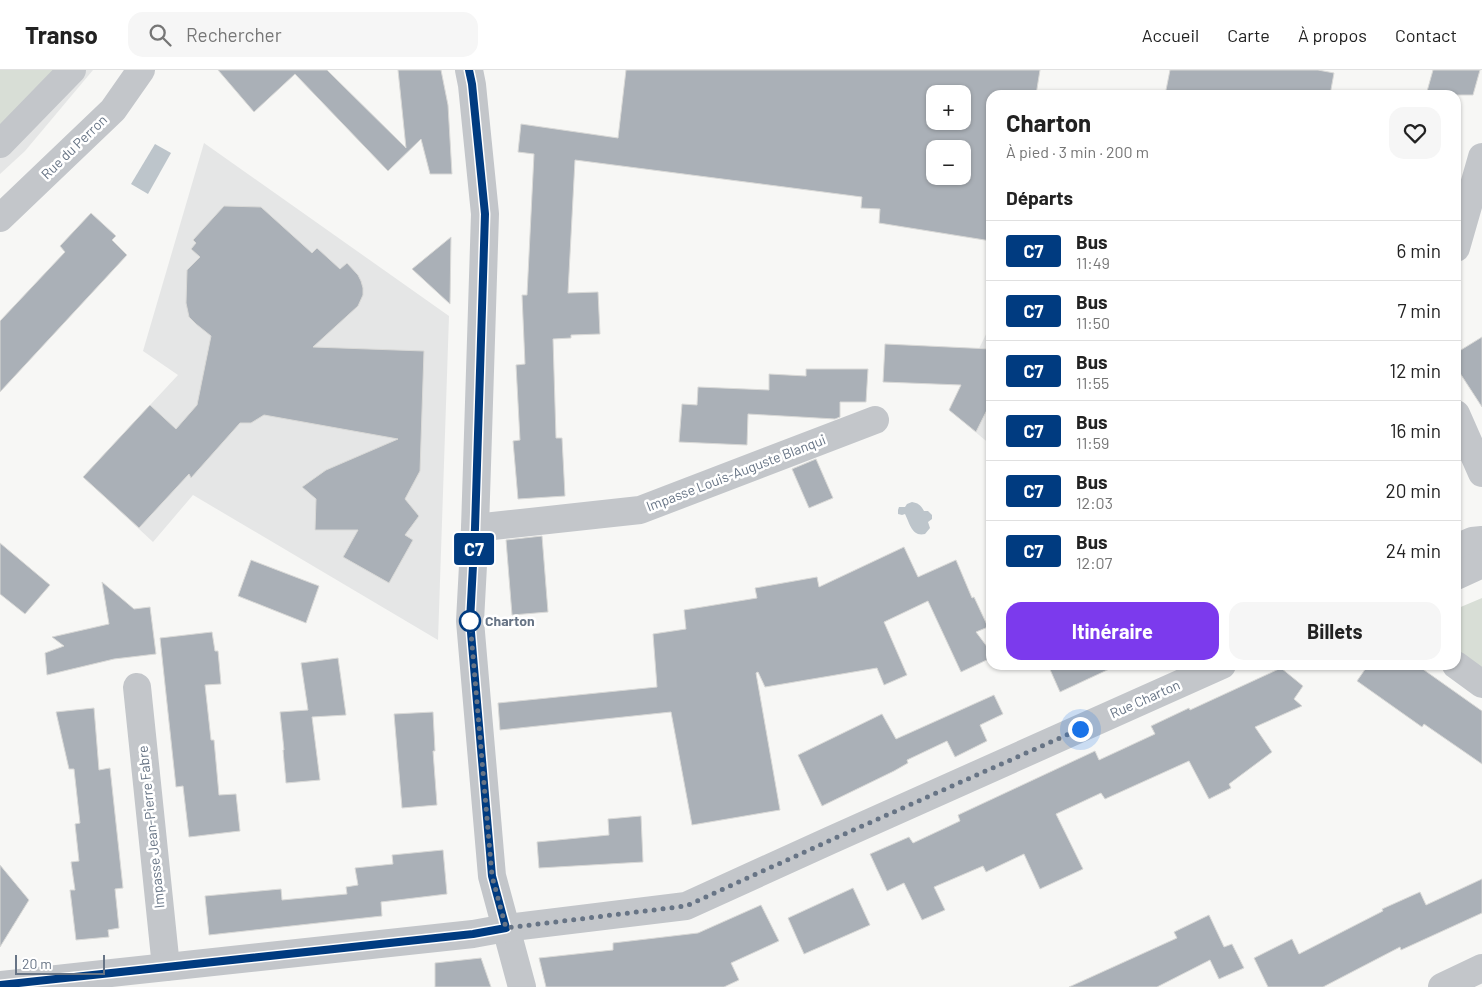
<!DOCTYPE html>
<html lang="fr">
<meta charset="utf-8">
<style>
:root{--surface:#fff;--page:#f6f6f6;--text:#222;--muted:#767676;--line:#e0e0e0;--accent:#7c3aed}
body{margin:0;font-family:Barlow,sans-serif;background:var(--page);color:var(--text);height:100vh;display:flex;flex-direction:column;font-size:19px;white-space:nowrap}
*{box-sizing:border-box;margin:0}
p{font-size:16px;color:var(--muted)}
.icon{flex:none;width:28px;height:28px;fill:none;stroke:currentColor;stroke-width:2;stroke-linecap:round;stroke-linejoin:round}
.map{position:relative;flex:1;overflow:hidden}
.sheet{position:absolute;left:986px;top:20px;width:475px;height:580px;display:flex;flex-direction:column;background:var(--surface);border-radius:15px;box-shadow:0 1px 4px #0004}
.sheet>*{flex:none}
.badge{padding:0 10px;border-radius:4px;font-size:18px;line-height:32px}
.fabs{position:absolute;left:926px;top:15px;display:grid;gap:10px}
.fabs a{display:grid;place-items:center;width:45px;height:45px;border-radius:10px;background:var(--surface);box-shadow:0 1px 4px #0004;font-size:25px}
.scale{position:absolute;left:15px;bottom:12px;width:90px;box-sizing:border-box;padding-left:5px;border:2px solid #677485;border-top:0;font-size:14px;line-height:18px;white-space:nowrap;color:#677485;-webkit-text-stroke:4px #fff;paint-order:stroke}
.you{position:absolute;width:25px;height:25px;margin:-12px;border:4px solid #fff;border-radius:50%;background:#1a73e8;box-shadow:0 0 0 8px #1a73e833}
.map>.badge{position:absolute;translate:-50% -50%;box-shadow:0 0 0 2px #fff}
h2{padding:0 20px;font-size:19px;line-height:45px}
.round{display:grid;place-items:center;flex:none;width:52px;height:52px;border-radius:15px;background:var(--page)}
.headline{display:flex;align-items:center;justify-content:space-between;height:85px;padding:0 20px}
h1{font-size:24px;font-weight:700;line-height:38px}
.button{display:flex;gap:10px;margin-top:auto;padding:10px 20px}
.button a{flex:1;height:58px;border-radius:15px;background:var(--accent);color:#fff;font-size:20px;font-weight:700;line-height:58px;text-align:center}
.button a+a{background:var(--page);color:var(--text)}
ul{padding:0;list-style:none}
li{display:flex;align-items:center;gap:15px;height:60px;padding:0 20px;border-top:1px solid var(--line)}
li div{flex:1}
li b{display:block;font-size:19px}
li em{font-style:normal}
li .badge{min-width:55px;font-weight:700;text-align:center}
header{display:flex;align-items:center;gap:30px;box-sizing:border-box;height:70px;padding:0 25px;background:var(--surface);border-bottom:1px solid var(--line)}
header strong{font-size:24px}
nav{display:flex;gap:28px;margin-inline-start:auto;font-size:18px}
.search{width:350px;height:45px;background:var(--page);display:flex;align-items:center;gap:12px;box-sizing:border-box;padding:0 18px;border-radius:15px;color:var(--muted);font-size:19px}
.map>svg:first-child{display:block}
.built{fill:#e5e6e6}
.green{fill:#d8ded6}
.water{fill:#bdc5cb}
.building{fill:#aab0b7;stroke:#d9d9d7;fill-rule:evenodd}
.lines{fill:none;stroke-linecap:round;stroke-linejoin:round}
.minor{stroke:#c3c6ca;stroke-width:28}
.line-casing{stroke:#fff;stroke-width:11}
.line{stroke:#003b80;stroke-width:8}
.walk{stroke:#677485;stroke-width:5;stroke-dasharray:0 9}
.stop-dot{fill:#fff;stroke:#003b80;stroke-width:2.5}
.labels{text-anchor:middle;stroke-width:5;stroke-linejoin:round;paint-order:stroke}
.street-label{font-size:14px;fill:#677485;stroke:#fff}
.stop-label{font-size:14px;font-weight:bold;fill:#677485;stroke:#fff;text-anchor:start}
</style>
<header>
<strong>Transo</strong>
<div class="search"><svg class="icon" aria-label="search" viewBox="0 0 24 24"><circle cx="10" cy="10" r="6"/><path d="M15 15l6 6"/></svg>Rechercher</div>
<nav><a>Accueil</a><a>Carte</a><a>À propos</a><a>Contact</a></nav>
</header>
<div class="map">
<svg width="1482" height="917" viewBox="0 0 1482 917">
<rect width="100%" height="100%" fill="#f7f7f5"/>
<g class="built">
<polygon points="0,0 93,0 25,81 0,104"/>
<polygon points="204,73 449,246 438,570 193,425 153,472 83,407 178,305 143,281"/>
<polygon points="991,254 991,375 949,340"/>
</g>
<g class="green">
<polygon points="0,0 55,0 0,56"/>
<polygon points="1482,528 1482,602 1456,583 1456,539"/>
</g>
<g class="water">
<polygon points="155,74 171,83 148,124 131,114"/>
<path d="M912,432C918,433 921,435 924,441H928L932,445V449L928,452L930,458L925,464C912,467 910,454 905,444L902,445L898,444V440L899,437H905L907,434Z"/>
</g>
<g class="building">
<polygon points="218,0 327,0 406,78 398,0 441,0 448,35 452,104 430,104 421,69 388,101 295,4 254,42"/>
<path d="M626,0H1040L1036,25H991V171L879,153L880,139L861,138L862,127L575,90L568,223L598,222L600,264L571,265V268L553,269L556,368H562L565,426L518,429L513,371L520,370L516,295L525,294L522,225H527L534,84L518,82L521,54L618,68ZM935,24H962V51H935ZM935,79H962V106H935Z"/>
<polygon points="1170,0 1318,0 1334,3 1330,25 1165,25"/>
<polygon points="1433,0 1480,0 1473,25 1426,25"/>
<polygon points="224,136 261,137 312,183 317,178 340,199 347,193 358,205 361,211 363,218 363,225 358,236 313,277 424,281 420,401 405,429 419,446 405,465 413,470 389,513 343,487 358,460 315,460 316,429 302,417 326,400 398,369 264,345 251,353 240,353 191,408 189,404 139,458 83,407 150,335 176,359 197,335 211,266 196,254 189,247 186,233 187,200 200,187 191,179 196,173 193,170"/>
<polygon points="91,143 116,166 112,170 127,185 0,322 0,251 65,182 60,176"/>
<polygon points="451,167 450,234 412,199"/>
<polygon points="1482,267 1482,337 1456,297 1456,283"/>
<polygon points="885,274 991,279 991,332 976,362 949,340 961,315 883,312"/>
<polygon points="806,299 868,299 866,332 840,332 840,347 835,349 748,344 747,375 679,372 682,334 697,335 698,317 769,320 769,304 806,306"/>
<polygon points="816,389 833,428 809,438 792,399"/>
<polygon points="542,466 548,542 512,545 506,470"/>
<polygon points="0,473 50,515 25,544 0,524"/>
<polygon points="904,477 918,507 956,490 972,528 974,527 988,557 976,562 991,582 991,588 961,602 928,531 884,552 907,605 884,615 877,598 765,617 758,602 756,603 780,740 692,755 671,642 500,660 498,633 657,617 653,564 686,559 684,540 757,528 755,518 817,507 819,517"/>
<polygon points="251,490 319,516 306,553 238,526"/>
<polygon points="102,512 134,539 150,537 156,584 114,589 47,605 45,583 64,576 52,567 109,554"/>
<polygon points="212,562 215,581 218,581 221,614 205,615 211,670 214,670 219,725 236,724 240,761 189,767 183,716 176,717 160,568"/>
<polygon points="338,588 346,645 312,647 320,710 286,713 283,680 284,680 280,642 308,640 301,593"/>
<polygon points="1048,595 1118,595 1060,622"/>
<polygon points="1368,595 1417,595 1482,641 1482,694 1424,654 1422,657 1357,611"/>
<polygon points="1281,598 1303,616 1294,629 1302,636 1255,657 1272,682 1229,714 1231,718 1209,729 1189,691 1105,729 1101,723 1056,744 1083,799 1040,819 1024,784 986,802 983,796 934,817 945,840 922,850 904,813 887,821 870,784 909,767 913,773 960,751 958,745 1095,681 1099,690 1155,664 1151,656 1189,638 1190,640"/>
<polygon points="994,625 1003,644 980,655 987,671 955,687 947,671 907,690 908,693 894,701 822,736 798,685 882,644 896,669"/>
<polygon points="94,638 99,700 110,698 123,818 115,819 119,858 108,860 109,867 76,870 70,820 75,820 71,792 79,791 75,754 80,753 74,699 69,699 56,642"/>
<polygon points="433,642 435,681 433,681 437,735 402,738 394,644"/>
<polygon points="641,746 643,792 539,798 537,772 609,765 608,749"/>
<polygon points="443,780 447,824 381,832 382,846 209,865 205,826 281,819 282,830 347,824 346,817 358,815 355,798 393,794 392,785"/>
<polygon points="0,795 29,830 0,877"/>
<polygon points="1482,809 1482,843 1401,880 1400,877 1323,917 1268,917 1254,888 1292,869 1299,884 1383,841 1382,839 1420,822 1426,835"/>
<polygon points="853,818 870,855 804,884 788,848"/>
<polygon points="761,835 779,871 731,893 739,910 724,917 546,917 539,888 613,880 613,873 698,863"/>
<polygon points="1209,845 1224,877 1232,874 1244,898 1219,909 1210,890 1157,917 1069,917 1177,868 1174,862"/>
<polygon points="481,888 491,917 435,917 435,893"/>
</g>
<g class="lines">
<g class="minor">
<polyline points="469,0 472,15 485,144 475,458 470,551 492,806 522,917"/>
<polyline points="0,74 72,0"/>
<polyline points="0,148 113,40 141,0"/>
<polyline points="1456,178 1482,87"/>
<polyline points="1456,344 1482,403"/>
<polyline points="475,458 640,440 875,350"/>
<polyline points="1456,478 1472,471 1482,470"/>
<polyline points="1456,506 1482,494"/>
<polyline points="1456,595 1482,614"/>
<polyline points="137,617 166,897"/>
<polyline points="0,915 473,864 506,858 686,836 831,770 1222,595"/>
<polyline points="1442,917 1482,898"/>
</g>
</g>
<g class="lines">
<g class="line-casing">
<polyline id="line" points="0,915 473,864 506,858 492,806 470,551 475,458 485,144 472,14 469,0"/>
</g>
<use href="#line" class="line"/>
<polyline class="walk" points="470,551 492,806 506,858 686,836 831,770 1080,659"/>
</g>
<circle class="stop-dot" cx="470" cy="551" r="10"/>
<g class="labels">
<g class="street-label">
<text transform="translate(74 77) rotate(-44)" y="5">Rue du Perron</text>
<text transform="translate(736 403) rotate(-21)" y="5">Impasse Louis-Auguste Blanqui</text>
<text transform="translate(1145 629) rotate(-24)" y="5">Rue Charton</text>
<text transform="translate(151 757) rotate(-96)" y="5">Impasse Jean-Pierre Fabre</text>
</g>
<g class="stop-label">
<text x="485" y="556">Charton</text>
</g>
</g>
</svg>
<div class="fabs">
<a>+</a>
<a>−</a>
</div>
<div class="scale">20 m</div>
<div class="you" style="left:1080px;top:659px"></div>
<b class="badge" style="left:474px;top:479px;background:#003b80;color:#fff">C7</b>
<section class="sheet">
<div class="headline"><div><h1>Charton</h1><p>À pied · 3 min · 200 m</p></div><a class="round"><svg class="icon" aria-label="heart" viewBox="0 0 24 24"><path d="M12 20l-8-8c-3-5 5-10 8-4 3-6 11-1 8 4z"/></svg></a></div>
<h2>Départs</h2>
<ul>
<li><span class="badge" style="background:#003b80;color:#fff">C7</span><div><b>Bus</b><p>11:49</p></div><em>6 min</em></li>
<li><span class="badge" style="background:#003b80;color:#fff">C7</span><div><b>Bus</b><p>11:50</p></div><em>7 min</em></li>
<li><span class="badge" style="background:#003b80;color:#fff">C7</span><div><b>Bus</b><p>11:55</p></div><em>12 min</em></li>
<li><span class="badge" style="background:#003b80;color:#fff">C7</span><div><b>Bus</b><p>11:59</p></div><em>16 min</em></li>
<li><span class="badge" style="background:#003b80;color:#fff">C7</span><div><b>Bus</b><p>12:03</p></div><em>20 min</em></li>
<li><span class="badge" style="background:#003b80;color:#fff">C7</span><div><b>Bus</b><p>12:07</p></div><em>24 min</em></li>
</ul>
<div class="button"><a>Itinéraire</a><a>Billets</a></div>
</section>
</div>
